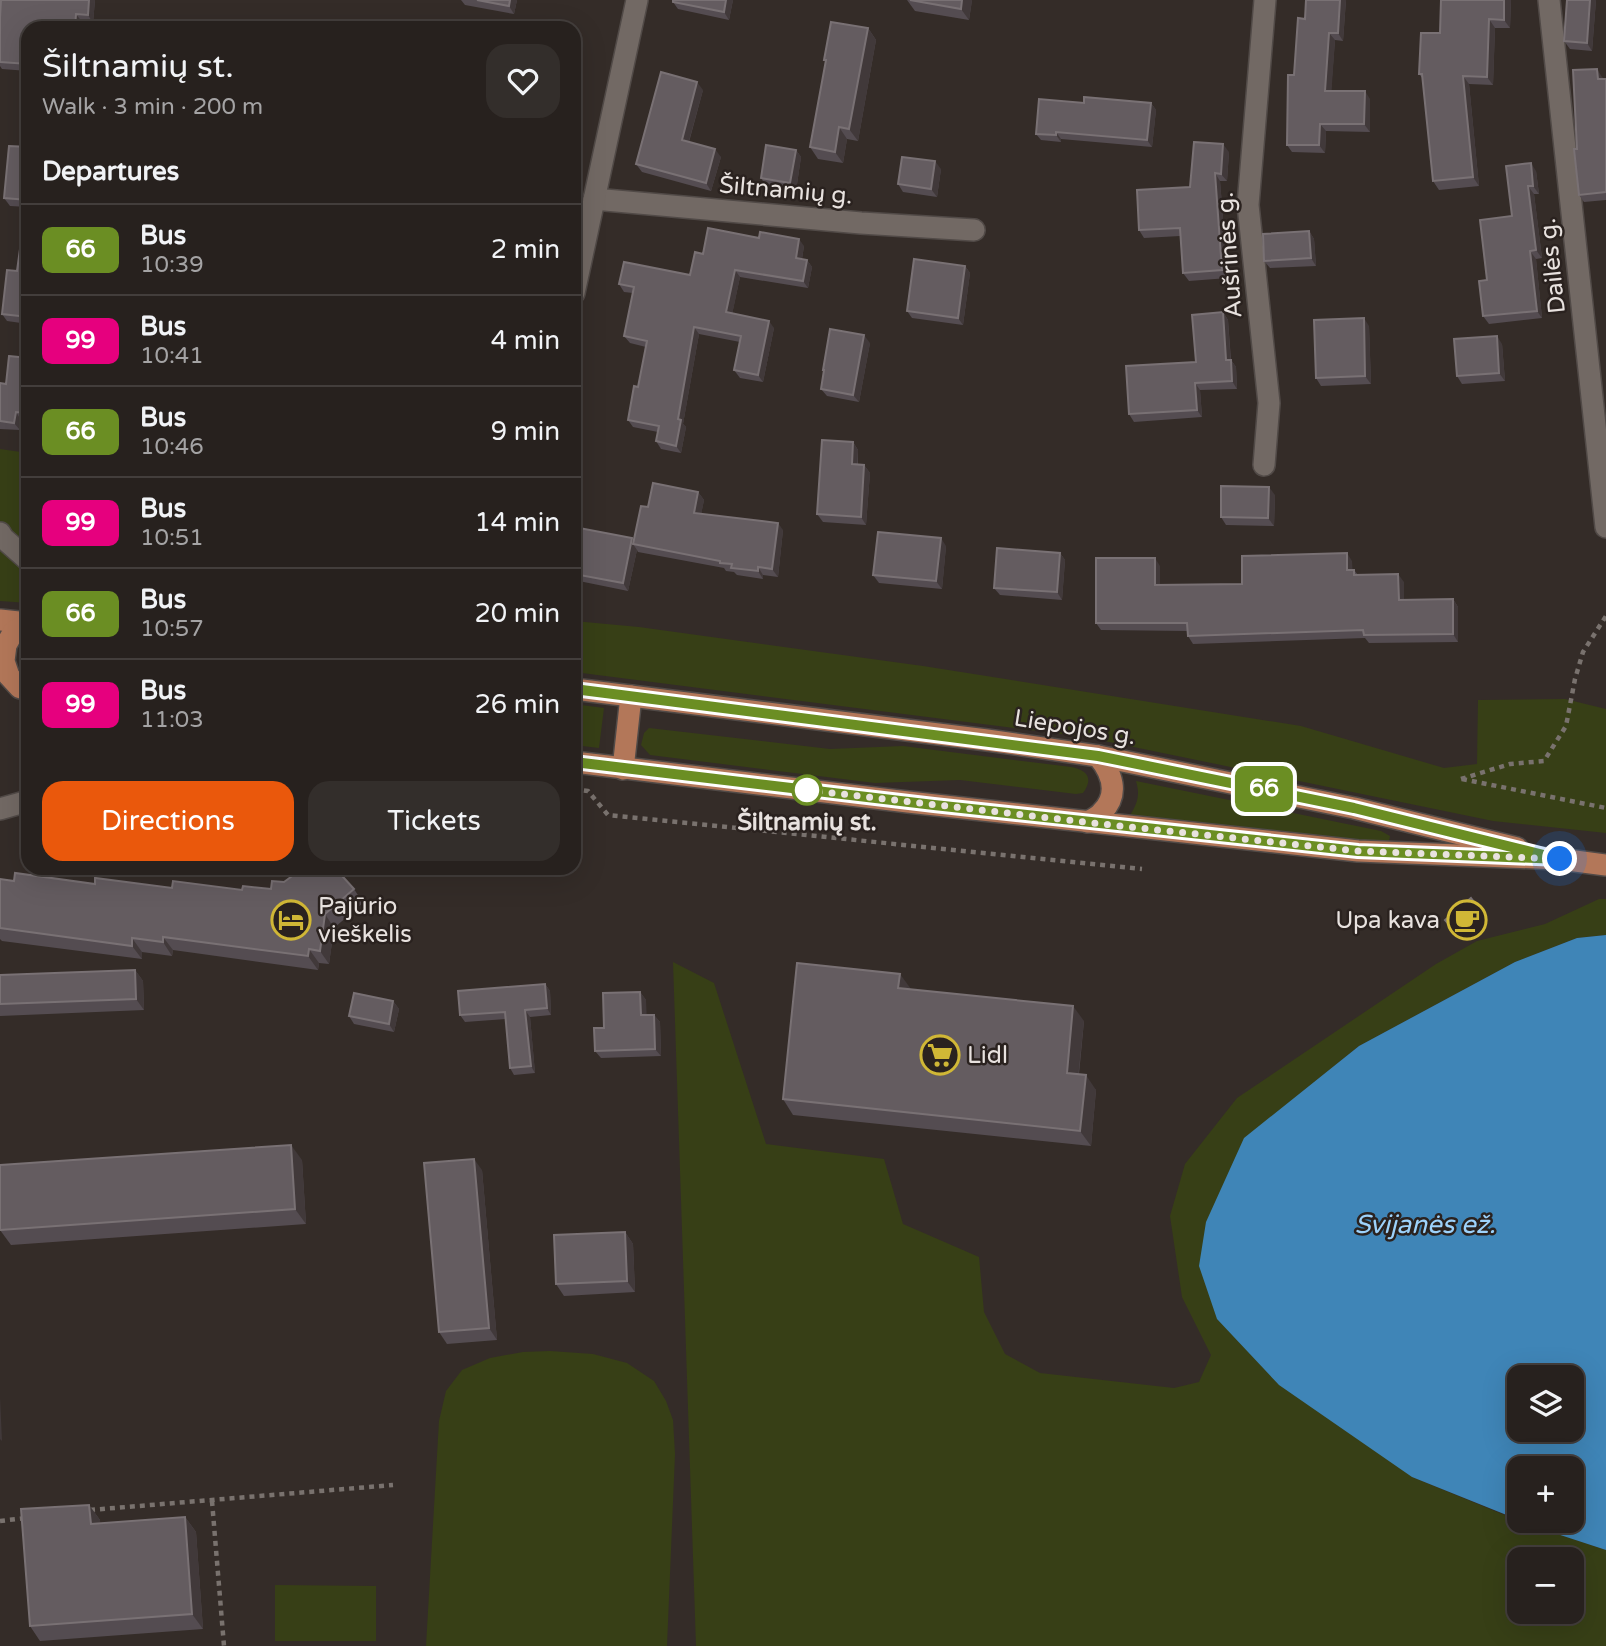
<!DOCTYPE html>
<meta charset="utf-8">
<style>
:root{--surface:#27211e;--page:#332e2b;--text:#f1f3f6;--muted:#a4a3a4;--line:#433e3c;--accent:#ea580c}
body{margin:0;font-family:"Varela Round",sans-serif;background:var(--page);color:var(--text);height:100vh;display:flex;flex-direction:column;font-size:26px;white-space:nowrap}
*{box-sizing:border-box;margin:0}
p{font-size:23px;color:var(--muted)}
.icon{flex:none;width:38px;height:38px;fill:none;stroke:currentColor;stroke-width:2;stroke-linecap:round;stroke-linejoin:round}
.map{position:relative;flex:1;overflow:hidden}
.details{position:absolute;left:21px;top:21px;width:560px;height:854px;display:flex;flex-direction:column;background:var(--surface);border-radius:21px;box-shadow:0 7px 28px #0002,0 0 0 2px var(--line)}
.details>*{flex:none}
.badge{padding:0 14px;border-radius:10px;font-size:24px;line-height:46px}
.fabs{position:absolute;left:1507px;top:1365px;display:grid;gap:14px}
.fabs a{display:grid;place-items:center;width:77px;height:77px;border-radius:14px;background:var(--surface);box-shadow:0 7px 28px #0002,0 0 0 2px var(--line);font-size:35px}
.you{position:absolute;width:35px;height:35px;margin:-18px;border:5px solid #fff;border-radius:50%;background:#1a73e8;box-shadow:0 0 0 10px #1a73e833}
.map>.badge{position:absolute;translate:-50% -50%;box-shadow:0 0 0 4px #fff}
h2{padding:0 21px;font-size:26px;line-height:63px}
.round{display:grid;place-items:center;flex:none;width:74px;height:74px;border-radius:21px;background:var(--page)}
.head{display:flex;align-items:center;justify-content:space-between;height:119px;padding:0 21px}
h1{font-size:33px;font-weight:600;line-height:52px}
.action{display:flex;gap:14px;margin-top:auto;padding:14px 21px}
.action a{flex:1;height:80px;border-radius:21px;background:var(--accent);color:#fff;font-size:28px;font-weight:600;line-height:80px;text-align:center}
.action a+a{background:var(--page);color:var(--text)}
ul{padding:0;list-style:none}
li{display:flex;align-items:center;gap:21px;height:91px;padding:0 21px;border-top:2px solid var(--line)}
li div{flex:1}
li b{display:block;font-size:26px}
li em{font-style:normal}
li .badge{min-width:77px;font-weight:700;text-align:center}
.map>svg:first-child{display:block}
.green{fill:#373f16;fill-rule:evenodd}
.water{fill:#3f85b7;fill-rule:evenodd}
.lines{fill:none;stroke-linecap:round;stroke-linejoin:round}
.minor-casing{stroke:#514a47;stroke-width:24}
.primary-casing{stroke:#514a47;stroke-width:24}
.path{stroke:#79726e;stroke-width:4.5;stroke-dasharray:5 5;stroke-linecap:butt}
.minor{stroke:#726964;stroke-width:21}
.primary{stroke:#b37759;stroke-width:21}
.wall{fill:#544c51}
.shaded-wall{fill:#41393a}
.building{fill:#645c60;stroke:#797174;stroke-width:2}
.line-casing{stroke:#fff;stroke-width:16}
.line{stroke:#6b8e23;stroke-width:10}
.walk{stroke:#e8e2df;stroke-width:7;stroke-dasharray:0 12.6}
.stop-dot{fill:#fff;stroke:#6b8e23;stroke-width:3.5}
.labels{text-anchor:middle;stroke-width:5;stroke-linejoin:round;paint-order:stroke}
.street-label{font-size:24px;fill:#e8e2df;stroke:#2a221f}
.stop-label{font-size:24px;font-weight:bold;fill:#e8e2df;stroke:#2a221f}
.poi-label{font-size:24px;fill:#e8e2df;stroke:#2a221f;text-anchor:start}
.water-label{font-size:26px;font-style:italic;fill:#9dd2fb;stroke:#2a221f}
</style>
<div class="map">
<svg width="1606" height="1646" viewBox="0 0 1606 1646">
<rect width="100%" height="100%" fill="#342c28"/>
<g class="green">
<polygon points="0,449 28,453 28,603 0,601"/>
<polygon points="574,621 639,627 923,666 1301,726 1444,768 1477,764 1478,700 1565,699 1606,709 1606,833 1493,821 1085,737 574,672"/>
<polygon points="574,704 604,708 599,748 574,745"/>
<path d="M649,728L830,749L903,746L1071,767C1087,770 1094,778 1083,793L1076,794L960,780L875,783L650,755L641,745L644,733Z"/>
<path d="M1136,781L1381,831L1390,836L1389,841L1378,842L1130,815C1138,803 1140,794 1136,781Z"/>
<path d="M1599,899H1606V935L1577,938L1515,962L1359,1046L1245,1138L1412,1477L1519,1521L1606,1550V1646H696L673,962L714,983L766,1144L884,1159L903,1224L979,1257L984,1312L1005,1354L1040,1373L1174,1388L1199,1382L1211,1355L1182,1297L1170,1216L1185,1164L1237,1098L1436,964L1477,941L1545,924ZM1519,1559H1572V1612H1519Z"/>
<polygon points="550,1351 593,1354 627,1363 654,1381 666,1401 673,1420 675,1454 667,1646 426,1646 439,1421 446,1391 462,1370 490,1358 523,1352"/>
<polygon points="275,1585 376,1586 376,1641 275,1641"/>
</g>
<path class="water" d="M1606,935V1550L1545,1530L1522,1521H1572V1468H1519V1520L1412,1477L1279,1385L1217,1319L1199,1266L1206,1222L1244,1138L1359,1046L1515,962L1577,938ZM1519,1377H1572V1430H1519Z"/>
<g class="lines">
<g class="minor-casing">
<g id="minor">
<polyline points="1549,0 1606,527"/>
<polyline points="594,199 861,223 974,230"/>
<polyline points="574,293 637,0"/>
<polyline points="1264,465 1269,403 1248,205 1265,0"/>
<polyline points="0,533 3,538 28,560"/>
<polyline points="0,809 28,801"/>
</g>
</g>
<g class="primary-casing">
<g id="primary">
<polyline points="0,620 28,623"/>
<polyline points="20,688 9,676 4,661 6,645 14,631 28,623"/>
<polyline points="574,689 987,740 1098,756 1354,808 1517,848"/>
<polyline points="574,762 908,802 1358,851 1560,859 1606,865"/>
<polyline points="623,769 631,696"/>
<path d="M1088,822C1093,819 1099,816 1102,812C1120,794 1112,773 1098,756"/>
</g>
</g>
<g class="path">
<polyline points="1461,779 1510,764 1544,761 1566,726 1575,679 1583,652 1606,616"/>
<polyline points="1462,779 1606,808"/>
<polyline points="574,789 588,791 608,815 1142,869"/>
<polyline points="212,1501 224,1646"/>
<polyline points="90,1510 393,1485"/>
<polyline points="0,1521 26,1518"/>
</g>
<use href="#minor" class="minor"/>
<use href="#primary" class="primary"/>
</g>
<g class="wall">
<polygon points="95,0 93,23 82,22 81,28 28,28 28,71 2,69 0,66 0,18"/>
<polygon points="461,0 517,0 514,14 465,5"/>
<polygon points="733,0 729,20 678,9 673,2"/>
<polygon points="907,0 972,0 969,20 915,11"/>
<polygon points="1346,0 1343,41 1335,40 1331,91 1370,99 1370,132 1326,131 1325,153 1292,152 1287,145 1294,75 1305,19"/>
<polygon points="1511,0 1510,28 1495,28 1493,85 1469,84 1479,186 1439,190 1433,181 1423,79 1419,74 1440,33"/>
<polygon points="1567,0 1596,0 1592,51 1570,49 1564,41"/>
<polygon points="868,28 876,40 858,141 847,139 843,163 818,159 810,147 826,62 824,60"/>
<polygon points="1602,77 1603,79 1606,79 1606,200 1584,202 1579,195 1577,149"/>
<polygon points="703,90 689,142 721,157 711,191 642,172 636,164"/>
<polygon points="1084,103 1151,103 1156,110 1152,147 1061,139 1061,142 1041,140 1036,134"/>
<polygon points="28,147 28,207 10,206 4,198"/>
<polygon points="796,150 801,157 796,191 766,186 761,178"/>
<polygon points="1229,152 1227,181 1220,181 1228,278 1189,281 1183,273 1180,236 1144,238 1139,230 1190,187"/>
<polygon points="941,169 937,197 903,192 898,184"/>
<polygon points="1536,171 1539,194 1534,194 1542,258 1536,259 1542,318 1489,324 1483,316 1512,216"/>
<polygon points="1309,231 1314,239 1316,266 1270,268 1264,261"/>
<polygon points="759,238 804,246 802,259 807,260 812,267 808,288 740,277 732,314 774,328 763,382 740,378 734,370 740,342 699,334 683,424 686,427 681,453 661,449 656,441 658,432 633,427 628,420 638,387 646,347 630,343 624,336 633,293 624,292 619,284 690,275 703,254"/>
<polygon points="28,250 28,324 7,321 2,314 17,271"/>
<polygon points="965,266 970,273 963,325 912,318 907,311"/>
<polygon points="1223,312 1228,320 1231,360 1236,367 1237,389 1200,390 1202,417 1134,422 1129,414 1196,362"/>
<polygon points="1369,326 1371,384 1321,386 1316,378"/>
<polygon points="870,343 859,402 827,396 821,389 824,372 823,370"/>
<polygon points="1502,344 1505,381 1462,384 1457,376"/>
<polygon points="28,358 28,421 21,420 20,430 0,429 0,383 6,384"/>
<polygon points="853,442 858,450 858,465 864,465 870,473 866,525 823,522 817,514"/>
<polygon points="698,492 704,500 701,514 783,530 778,577 763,575 763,579 737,575 734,572 726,571 724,568 638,552 637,550 628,591 574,580 574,527 634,540 648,507"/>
<polygon points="1275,495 1274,526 1226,525 1221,517"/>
<polygon points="946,546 942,589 879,583 873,575"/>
<polygon points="1060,553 1065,560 1062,600 1000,595 994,588"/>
<polygon points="1352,561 1352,570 1354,570 1358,575 1404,582 1404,600 1453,599 1458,607 1458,642 1369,643 1365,638 1193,644 1188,636 1187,631 1101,630 1096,623 1160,566 1160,585 1242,584"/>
<polygon points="0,879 14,881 95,884 172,888 242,890 354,889 363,903 334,928 329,964 319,963 318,970 173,950 172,956 142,952 142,959 2,941 0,939"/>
<polygon points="1483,913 1486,916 1461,938 1448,923"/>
<polygon points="135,970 143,981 144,1010 0,1016 0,975"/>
<polygon points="545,984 550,991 551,1015 530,1017 535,1073 514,1075 510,1068 506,1019 465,1022 460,1015"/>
<polygon points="910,989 1084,1021 1079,1074 1096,1090 1091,1146 793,1115 783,1099"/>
<polygon points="640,992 646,1000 646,1015 654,1015 660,1022 661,1056 601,1058 595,1051 604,1028"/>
<polygon points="393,1001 399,1009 394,1032 354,1024 349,1016"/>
<polygon points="302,1160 306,1224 11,1245 0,1230"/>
<polygon points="482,1170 497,1340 447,1344 439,1332"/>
<polygon points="625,1232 633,1244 635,1292 564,1296 556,1284"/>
<polygon points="89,1505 100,1520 100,1523 185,1517 196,1532 203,1629 40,1641 30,1626"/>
</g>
<g class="shaded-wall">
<polygon points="89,0 95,0 93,23 88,15"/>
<polygon points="510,0 517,0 514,14 509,6"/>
<polygon points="726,0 733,0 729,20 724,12"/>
<polygon points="962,0 972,0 969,20 961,9"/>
<polygon points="1340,0 1346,0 1343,41 1338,33"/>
<polygon points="1504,0 1511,0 1510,28 1504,20"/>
<polygon points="1590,0 1596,0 1592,51 1587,43"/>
<polygon points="76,14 82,22 81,28 75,28"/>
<polygon points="1489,19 1495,28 1493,85 1487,77"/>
<polygon points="868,28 876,40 858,141 849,129"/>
<polygon points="1329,33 1335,40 1331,98 1325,91"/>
<polygon points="1597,69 1602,77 1603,87 1598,79"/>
<polygon points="1463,76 1469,84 1479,186 1473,177"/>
<polygon points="697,82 703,90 687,148 682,140"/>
<polygon points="1365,91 1370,99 1370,132 1364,124"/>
<polygon points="1151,103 1156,110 1152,147 1147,140"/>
<polygon points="1320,124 1326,131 1325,153 1319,145"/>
<polygon points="839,127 847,139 843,163 835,152"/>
<polygon points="1056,132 1061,139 1061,142 1056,135"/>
<polygon points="1223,144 1229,152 1227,181 1221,174"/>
<polygon points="715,149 721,157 711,191 706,183"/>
<polygon points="796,150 801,157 796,191 790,183"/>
<polygon points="935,161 941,169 937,197 931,189"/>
<polygon points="1531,163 1536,171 1539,194 1533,186"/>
<polygon points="1215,173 1220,181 1228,278 1222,270"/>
<polygon points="1528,186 1534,194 1542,258 1536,250"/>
<polygon points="1309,231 1314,239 1316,266 1311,258"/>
<polygon points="799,239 804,246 801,265 796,258"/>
<polygon points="1530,251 1536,259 1542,318 1537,311"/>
<polygon points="807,260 812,267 808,288 803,281"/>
<polygon points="965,266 970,273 963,325 958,318"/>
<polygon points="735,270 740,277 731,320 726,312"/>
<polygon points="1223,312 1228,320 1231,367 1226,360"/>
<polygon points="1364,318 1369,326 1371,384 1365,376"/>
<polygon points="769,321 774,328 763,382 758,375"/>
<polygon points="694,327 699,334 683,424 686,427 681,453 676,446 678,419"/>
<polygon points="864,335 870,343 859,402 853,395"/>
<polygon points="1497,336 1502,344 1505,381 1499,373"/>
<polygon points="1231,360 1236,367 1237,389 1232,381"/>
<polygon points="1195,383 1200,390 1202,417 1197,410"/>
<polygon points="16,412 21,420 20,430 14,423"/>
<polygon points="853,442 858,450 857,472 852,464"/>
<polygon points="864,465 870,473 866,525 861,517"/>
<polygon points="1269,487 1275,495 1274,526 1268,518"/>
<polygon points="698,492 704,500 700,521 694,513"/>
<polygon points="778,523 783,530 778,577 772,569"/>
<polygon points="632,538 637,545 633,544 637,550 628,591 623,583"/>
<polygon points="941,538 946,546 942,589 936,581"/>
<polygon points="1060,553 1065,560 1062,600 1057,592"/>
<polygon points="1347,553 1352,561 1353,578 1347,570"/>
<polygon points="1155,558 1160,566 1160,593 1155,585"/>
<polygon points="758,567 763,575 763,579 758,571"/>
<polygon points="1398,574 1404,582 1404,608 1399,600"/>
<polygon points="1453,599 1458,607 1458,642 1453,634"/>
<polygon points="325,914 334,928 329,964 320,951"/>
<polygon points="163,937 173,950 172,956 163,942"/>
<polygon points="132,938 142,952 142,959 132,946"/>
<polygon points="309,949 319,963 318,970 308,956"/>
<polygon points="135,970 143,981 144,1010 136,999"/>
<polygon points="900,974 911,989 898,988"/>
<polygon points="545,984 550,991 551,1015 547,1008"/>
<polygon points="640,992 646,1000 647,1023 641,1015"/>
<polygon points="393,1001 399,1009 394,1032 389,1024"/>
<polygon points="1073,1006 1084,1021 1077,1088 1067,1073"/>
<polygon points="525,1010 530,1017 535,1073 531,1066"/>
<polygon points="654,1015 660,1022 661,1056 655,1049"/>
<polygon points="1086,1075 1096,1090 1091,1146 1080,1131"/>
<polygon points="291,1145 302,1160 306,1224 295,1209"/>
<polygon points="474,1159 482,1170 497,1340 489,1328"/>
<polygon points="625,1232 633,1244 635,1292 627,1281"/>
<polygon points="0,1397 2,1441 0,1439"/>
<polygon points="89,1505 100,1520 102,1539 91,1524"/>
<polygon points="185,1517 196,1532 203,1629 192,1614"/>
</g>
<g class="building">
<polygon points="1,0 89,0 88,15 76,14 75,28 28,28 28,64 0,62 0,18"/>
<polygon points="477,0 510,0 509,6"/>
<polygon points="673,0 726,0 724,12 673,2"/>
<polygon points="910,0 962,0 961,9"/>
<polygon points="1306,0 1340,0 1338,33 1329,33 1325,91 1365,91 1364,124 1320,124 1319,145 1287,145 1288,75 1294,75 1298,18 1305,19"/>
<polygon points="1441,0 1504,0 1504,20 1489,19 1487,77 1463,76 1473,177 1433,181 1422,74 1419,74 1421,33 1440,33"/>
<polygon points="1567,0 1590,0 1587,43 1564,41"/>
<polygon points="831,22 868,28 849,129 839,127 835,152 810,147 826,60 824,60"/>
<polygon points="1597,69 1598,79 1606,79 1606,192 1579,195 1574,149 1577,149 1573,70"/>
<polygon points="661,72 697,82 682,140 715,149 706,183 636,164"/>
<polygon points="1084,97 1151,103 1147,140 1056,132 1056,135 1036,134 1039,99 1084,103"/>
<polygon points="1194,142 1223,144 1221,174 1215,173 1222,270 1183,273 1180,228 1139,230 1137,190 1190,187"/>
<polygon points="766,145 796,150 790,183 761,178"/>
<polygon points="9,146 28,147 28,200 4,198"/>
<polygon points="902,157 935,161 931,189 898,184"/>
<polygon points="1531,163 1533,186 1528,186 1536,250 1530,251 1537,311 1483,316 1479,281 1487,280 1480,220 1512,216 1506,166"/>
<polygon points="708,228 759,238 760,232 799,239 796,258 807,260 803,281 735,270 726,312 769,321 758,375 734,370 741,336 694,327 678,419 681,420 676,446 656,441 659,426 628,420 634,386 638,387 647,341 624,336 634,287 619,284 624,262 690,275 695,252 703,254"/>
<polygon points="1309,231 1311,258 1264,261 1263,234"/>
<polygon points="20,249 28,250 28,317 2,314 7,270 17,271"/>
<polygon points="914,259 965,266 958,318 907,311"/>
<polygon points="1223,312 1226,360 1231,360 1232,381 1195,383 1197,410 1129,414 1126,366 1196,362 1192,315"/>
<polygon points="1364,318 1365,376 1316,378 1314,320"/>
<polygon points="830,329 864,335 853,395 821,389 824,370 823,370"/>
<polygon points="1497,336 1499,373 1457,376 1454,339"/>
<polygon points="9,356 28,358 28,413 16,412 14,423 0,421 0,383 6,384"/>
<polygon points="822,440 853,442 852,464 864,465 861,517 817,514"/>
<polygon points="653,483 698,492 694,513 778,523 772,569 758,567 758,571 731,568 732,564 720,563 720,561 633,544 641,506 648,507"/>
<polygon points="1221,486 1269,487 1268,518 1221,517"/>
<polygon points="574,527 632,538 623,583 574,574"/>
<polygon points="878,532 941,538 936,581 873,575"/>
<polygon points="997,548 1060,553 1057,592 994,588"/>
<polygon points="1347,553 1347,570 1354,570 1354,575 1398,574 1399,600 1453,599 1453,634 1364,635 1363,630 1188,636 1187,623 1096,623 1096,558 1155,558 1155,585 1242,584 1242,556"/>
<polygon points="303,868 335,868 354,889 325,914 320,951 309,949 308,956 163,937 163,942 132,938 132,946 0,928 0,879 14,881 15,873 95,884 95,878 172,888 173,881 242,890 243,886 271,889 272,881 284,882"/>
<polygon points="1471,898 1483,913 1458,934 1445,920"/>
<polygon points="797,963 900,974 898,988 1073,1006 1067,1073 1086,1075 1080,1131 783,1099"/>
<polygon points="135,970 136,999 0,1004 0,975"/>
<polygon points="545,984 547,1008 525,1010 531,1066 510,1068 505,1012 460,1015 458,991"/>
<polygon points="640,992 641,1015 654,1015 655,1049 595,1051 594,1028 604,1028 603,993"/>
<polygon points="354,993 393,1001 389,1024 349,1016"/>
<polygon points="291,1145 295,1209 0,1230 0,1165"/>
<polygon points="474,1159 489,1328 439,1332 424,1163"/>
<polygon points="625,1232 627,1281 556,1284 554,1235"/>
<polygon points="89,1505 91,1524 185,1517 192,1614 30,1626 21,1509"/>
</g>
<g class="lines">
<g class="line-casing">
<polyline id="line" points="574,689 1098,756 1354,808 1560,859 1358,851 934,805 574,762"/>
</g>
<use href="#line" class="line"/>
<polyline class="walk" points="807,790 1111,825 1358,851 1560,859"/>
</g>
<defs>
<g id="hotel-ring" transform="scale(2.0125)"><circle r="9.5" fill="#2a221f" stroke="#d0b736" stroke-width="1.5"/><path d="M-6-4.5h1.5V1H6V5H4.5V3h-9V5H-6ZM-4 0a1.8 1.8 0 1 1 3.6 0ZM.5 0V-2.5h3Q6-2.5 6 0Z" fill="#d0b736"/></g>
<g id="cafe-ring" transform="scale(2.0125)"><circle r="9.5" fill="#2a221f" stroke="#d0b736" stroke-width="1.5"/><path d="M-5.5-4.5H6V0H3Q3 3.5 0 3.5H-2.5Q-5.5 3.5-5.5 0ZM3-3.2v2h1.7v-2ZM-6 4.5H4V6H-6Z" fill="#d0b736"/></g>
<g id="supermarket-ring" transform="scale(2.0125)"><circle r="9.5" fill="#2a221f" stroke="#d0b736" stroke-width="1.5"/><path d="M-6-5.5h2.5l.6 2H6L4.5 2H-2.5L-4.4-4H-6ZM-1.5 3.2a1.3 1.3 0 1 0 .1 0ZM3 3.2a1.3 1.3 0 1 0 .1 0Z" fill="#d0b736"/></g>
</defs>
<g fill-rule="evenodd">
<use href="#hotel-ring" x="291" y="920"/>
<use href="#cafe-ring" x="1467" y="920"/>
<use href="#supermarket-ring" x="940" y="1055"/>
</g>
<circle class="stop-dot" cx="807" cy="790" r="14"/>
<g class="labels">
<g class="street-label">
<text transform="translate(786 190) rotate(5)" y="8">Šiltnamių g.</text>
<text transform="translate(1229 255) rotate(-94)" y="8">Aušrinės g.</text>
<text transform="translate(1552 266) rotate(-96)" y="8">Dailės g.</text>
<text transform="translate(1075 727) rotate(9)" y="8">Liepojos g.</text>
</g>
<g class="stop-label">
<text x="807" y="830">Šiltnamių st.</text>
</g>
<g class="poi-label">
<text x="318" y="914">Pajūrio<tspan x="318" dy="28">vieškelis</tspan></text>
<text x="1440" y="928" text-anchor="end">Upa kava</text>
<text x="967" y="1063">Lidl</text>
</g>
<g class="water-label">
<text x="1425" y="1233">Svijanės ež.</text>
</g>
</g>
</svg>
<div class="fabs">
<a><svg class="icon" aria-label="layers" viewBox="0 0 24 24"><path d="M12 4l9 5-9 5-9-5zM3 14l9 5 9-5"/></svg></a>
<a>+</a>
<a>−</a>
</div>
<div class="you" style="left:1560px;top:859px"></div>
<b class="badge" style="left:1264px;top:789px;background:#6b8e23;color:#fff">66</b>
<section class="details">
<div class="head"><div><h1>Šiltnamių st.</h1><p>Walk · 3 min · 200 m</p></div><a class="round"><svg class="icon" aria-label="heart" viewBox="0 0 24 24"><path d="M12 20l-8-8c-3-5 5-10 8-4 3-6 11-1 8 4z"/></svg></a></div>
<h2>Departures</h2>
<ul>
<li><span class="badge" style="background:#6b8e23;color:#fff">66</span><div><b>Bus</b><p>10:39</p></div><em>2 min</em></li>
<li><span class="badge" style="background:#e6007e;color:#fff">99</span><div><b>Bus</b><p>10:41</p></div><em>4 min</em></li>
<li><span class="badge" style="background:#6b8e23;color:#fff">66</span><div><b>Bus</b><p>10:46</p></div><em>9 min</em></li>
<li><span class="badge" style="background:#e6007e;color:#fff">99</span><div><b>Bus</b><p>10:51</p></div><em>14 min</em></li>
<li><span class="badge" style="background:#6b8e23;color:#fff">66</span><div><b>Bus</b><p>10:57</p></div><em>20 min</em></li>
<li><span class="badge" style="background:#e6007e;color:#fff">99</span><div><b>Bus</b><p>11:03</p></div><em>26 min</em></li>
</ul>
<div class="action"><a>Directions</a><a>Tickets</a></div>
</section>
</div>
